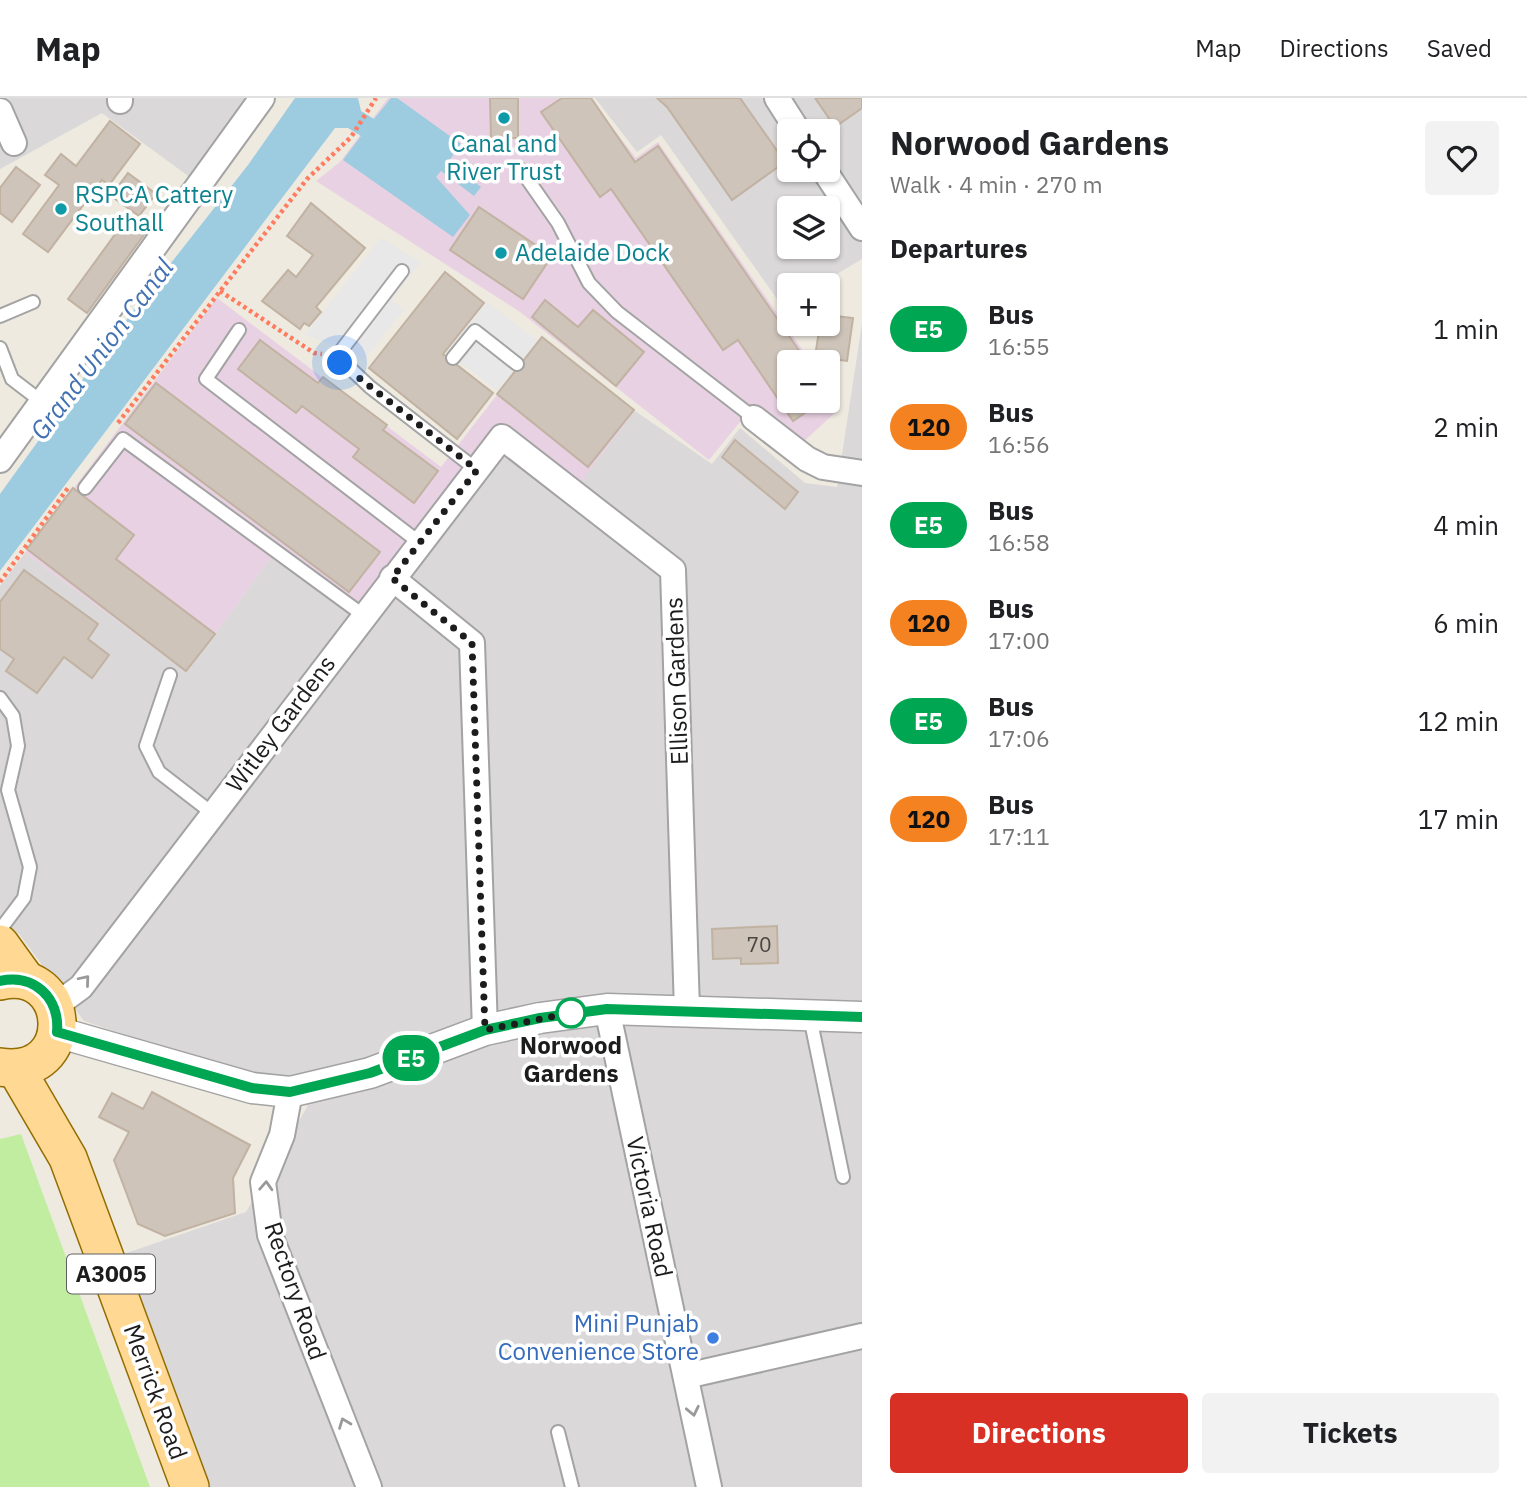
<!DOCTYPE html>
<meta charset="utf-8">
<style>
:root{--surface:#fff;--page:#f2f2f2;--text:#202124;--muted:#757577;--line:#e0e0e0;--accent:#d93025}
body{margin:0;font-family:"IBM Plex Sans",sans-serif;background:var(--page);color:var(--text);height:100vh;display:flex;flex-direction:column;font-size:26px;white-space:nowrap}
*{box-sizing:border-box;margin:0}
p{font-size:23px;color:var(--muted)}
.icon{flex:none;width:38px;height:38px;fill:none;stroke:currentColor;stroke-width:2;stroke-linecap:round;stroke-linejoin:round}
.map{position:relative;flex:1;overflow:hidden}
.details{display:flex;flex-direction:column;background:var(--surface);width:665px}
.details>*{flex:none}
.badge{padding:0 14px;border-radius:23px;font-size:24px;line-height:46px}
.buttons{position:absolute;left:777px;top:21px;display:grid;gap:14px}
.buttons a{display:grid;place-items:center;width:63px;height:63px;border-radius:7px;background:var(--surface);box-shadow:0 2px 5px #0004;font-size:35px}
.you{position:absolute;width:35px;height:35px;margin:-18px;border:5px solid #fff;border-radius:50%;background:#1a73e8;box-shadow:0 0 0 10px #1a73e833}
.map>.badge{position:absolute;translate:-50% -50%;box-shadow:0 0 0 4px #fff}
h2{padding:0 28px;font-size:26px;line-height:63px}
.round{display:grid;place-items:center;flex:none;width:74px;height:74px;border-radius:7px;background:var(--page)}
.head{display:flex;align-items:center;justify-content:space-between;height:119px;padding:0 28px}
h1{font-size:33px;font-weight:800;line-height:52px}
.button{display:flex;gap:14px;margin-top:auto;padding:14px 28px}
.button a{flex:1;height:80px;border-radius:7px;background:var(--accent);color:#fff;font-size:28px;font-weight:800;line-height:80px;text-align:center}
.button a+a{background:var(--page);color:var(--text)}
ul{padding:0;list-style:none}
li{display:flex;align-items:center;gap:21px;height:98px;padding:0 28px}
li div{flex:1}
li b{display:block;font-size:26px}
li em{font-style:normal}
li .badge{min-width:77px;font-weight:700;text-align:center}
header{display:flex;align-items:center;gap:42px;box-sizing:border-box;height:98px;padding:0 35px;background:var(--surface);border-bottom:2px solid var(--line)}
header strong{font-size:33px}
nav{display:flex;gap:38px;margin-inline-start:auto;font-size:24px}
main{display:flex;flex:1;min-height:0}
.map>svg:first-child{display:block}
.residential{fill:#dad8d8;fill-rule:evenodd}
.industrial{fill:#e8d1e2}
.grass{fill:#c1eda1}
.parking{fill:#e8e8e8}
.water{fill:#9dcbdf}
.building{fill:#cec4b9;stroke:#c1b2a2;stroke-width:2}
.lines{fill:none;stroke-linecap:round;stroke-linejoin:round}
.service-casing{stroke:#a3a3a3;stroke-width:16}
.minor-casing{stroke:#a3a3a3;stroke-width:28}
.tertiary-casing{stroke:#a3a3a3;stroke-width:33}
.primary-casing{stroke:#936d00;stroke-width:40}
.path{stroke:#ff7c60;stroke-width:4.5;stroke-dasharray:3.5 3.5;stroke-linecap:butt}
.service{stroke:#fff;stroke-width:12}
.minor{stroke:#fff;stroke-width:24}
.tertiary{stroke:#fff;stroke-width:30}
.primary{stroke:#ffd994;stroke-width:37}
.oneway{stroke:#999}
.line-casing{stroke:#fff;stroke-width:16}
.line{stroke:#00a651;stroke-width:10}
.walk{stroke:#1c1c1c;stroke-width:7;stroke-dasharray:0 12.6}
.culture-dot{fill:#0f9aa8;stroke:#fff;stroke-width:2.5}
.stop-dot{fill:#fff;stroke:#00a651;stroke-width:3.5}
.shop-dot{fill:#3f7fe0;stroke:#fff;stroke-width:2.5}
.labels{text-anchor:middle;stroke-width:7;stroke-linejoin:round;paint-order:stroke}
.number-label{font-size:21px;fill:#484643}
.shield{fill:#fff;stroke:#606060;stroke-width:2}
.shield-label{font-size:23px;font-weight:bold;fill:#1c1c1c}
.culture-label{font-size:24px;fill:#0d838f;stroke:#fff;text-anchor:start}
.street-label{font-size:24px;fill:#1c1c1c;stroke:#fff}
.stop-label{font-size:24px;font-weight:bold;fill:#1c1c1c;stroke:#fff}
.shop-label{font-size:24px;fill:#366cbe;stroke:#fff;text-anchor:end}
.water-label{font-size:26px;font-style:italic;fill:#4271b1;stroke:#fff}
</style>
<header>
<strong>Map</strong>
<nav><a>Map</a><a>Directions</a><a>Saved</a></nav>
</header>
<main>
<div class="map">
<svg width="862" height="1389" viewBox="0 0 862 1389">
<rect width="100%" height="100%" fill="#eeeae0"/>
<g class="residential">
<polygon points="0,0 256,0 191,80 102,15 0,71"/>
<path d="M595,0H862V161L818,187H789V204L782,208L661,37L637,54ZM789,33H828V72H789ZM789,110H828V149H789Z"/>
<polygon points="862,226 862,1389 200,1389 115,1159 246,1114 307,1009 312,990 269,985 84,923 19,836 0,820 0,488 25,455 187,574 273,457 358,517 502,333 574,392 635,313 712,366 740,330 805,385 837,389"/>
</g>
<g class="industrial">
<polygon points="388,0 589,0 636,60 658,44 811,264 789,264 789,303 828,303 828,289 835,300 838,312 802,345 753,308 709,362 520,214 316,83 340,64"/>
<polygon points="217,200 441,369 542,239 635,313 574,393 502,333 358,517 273,457 187,574 25,455"/>
</g>
<polygon class="grass" points="21,1036 150,1389 0,1389 0,1041"/>
<g class="parking">
<polygon points="381,140 421,164 391,202 404,212 363,263 351,253 305,237"/>
<polygon points="487,204 538,243 497,293 447,254"/>
</g>
<polygon class="water" points="295,0 358,0 361,13 374,21 391,0 397,0 461,46 448,64 481,89 474,98 441,73 436,79 470,117 453,139 343,62 361,38 348,30 335,30 0,473 0,396 116,235 248,67"/>
<g class="building">
<polygon points="490,0 518,0 518,40 491,40"/>
<polygon points="562,0 591,0 635,64 658,48 807,264 789,264 789,303 822,303 793,323 738,242 723,252 611,91 600,99 541,14"/>
<polygon points="657,0 740,0 785,64 732,102 667,9"/>
<polygon points="815,0 862,0 862,10 835,29"/>
<polygon points="110,23 140,46 109,87 102,82 48,154 23,136 59,87 45,77 61,56 76,68"/>
<polygon points="16,69 40,87 12,124 0,115 0,90"/>
<polygon points="128,75 156,96 139,118 111,98"/>
<polygon points="311,105 365,150 316,209 321,214 309,228 304,225 300,231 262,203 288,172 296,179 313,157 287,138"/>
<polygon points="479,109 552,158 523,201 450,152"/>
<polygon points="127,120 146,134 87,215 68,201"/>
<polygon points="445,174 484,205 443,256 493,295 457,341 369,270"/>
<polygon points="545,202 578,229 593,212 644,254 616,288 532,219"/>
<polygon points="828,217 853,220 847,263 815,259 820,226 828,226"/>
<polygon points="542,239 634,312 588,369 497,296"/>
<polygon points="260,242 318,285 323,279 387,327 383,332 438,373 414,405 353,359 359,351 302,308 296,315 238,271"/>
<polygon points="156,285 380,454 349,494 125,326"/>
<polygon points="735,342 798,394 785,411 722,359"/>
<polygon points="73,390 134,437 116,461 215,536 186,573 27,451"/>
<polygon points="24,472 98,526 88,541 109,557 92,580 64,559 37,595 6,573 14,561 0,551 0,504"/>
<polygon points="777,828 778,865 741,866 741,860 713,861 712,831"/>
<polygon points="152,994 250,1047 233,1080 235,1115 165,1138 138,1126 114,1062 129,1034 99,1019 112,995 143,1011"/>
</g>
<g class="lines">
<g class="service-casing">
<g id="service">
<polyline points="521,72 558,125 589,185 617,214 754,320"/>
<polyline points="402,173 337,258 370,289 477,372"/>
<polyline points="0,218 33,204"/>
<polyline points="239,232 206,281 420,445"/>
<polyline points="0,250 12,281 42,304"/>
<polyline points="453,260 475,233 517,266"/>
<polyline points="85,390 123,341 363,517"/>
<polyline points="170,577 146,648 159,674 212,715"/>
<polyline points="0,600 13,618 18,648 8,692 30,769 24,800 0,832"/>
<polyline points="810,919 843,1079"/>
<polyline points="558,1334 572,1389"/>
</g>
</g>
<g class="minor-casing">
<g id="minor">
<polyline points="120,0 120,3"/>
<polyline points="777,0 798,33"/>
<polyline points="0,13 14,45"/>
<polyline points="824,72 862,130"/>
<polyline points="754,320 807,361 823,369 862,375"/>
<polyline points="0,362 262,0"/>
<polyline points="392,480 472,545 485,932"/>
<polyline points="55,908 81,889 502,339 673,472 687,912"/>
<polyline points="607,911 709,1389"/>
<polyline points="290,994 282,1037 263,1084 270,1137 369,1389"/>
<polyline points="686,1278 862,1238"/>
</g>
</g>
<g class="tertiary-casing">
<polyline id="tertiary" points="57,934 252,990 290,994 370,975 485,932 540,920 607,911 862,919"/>
</g>
<g class="primary-casing">
<g id="primary">
<polyline points="0,846 26,882"/>
<path d="M0,883C72,866 80,981 0,969"/>
<polyline points="16,971 68,1060 190,1389"/>
</g>
</g>
<g class="path">
<polyline points="220,193 314,255 322,256"/>
<polyline points="118,325 307,81 351,39 376,0"/>
<polyline points="0,484 68,390"/>
</g>
<use href="#service" class="service"/>
<use href="#minor" class="minor"/>
<use href="#tertiary" class="tertiary"/>
<use href="#primary" class="primary"/>
</g>
<defs><path id="oneway-chevron" d="M-2-3.5L2.5 0L-2 3.5" fill="none" stroke-width="1.6" stroke-linecap="round" stroke-linejoin="round" transform="scale(1.75)"/></defs>
<g class="oneway">
<use href="#oneway-chevron" transform="translate(85 882) rotate(-50)"/>
<use href="#oneway-chevron" transform="translate(266 1088) rotate(-87)"/>
<use href="#oneway-chevron" transform="translate(693 1313) rotate(78)"/>
<use href="#oneway-chevron" transform="translate(344 1325) rotate(-111)"/>
</g>
<g class="lines">
<g class="line-casing">
<path id="line" d="M0,883C34,875 60,900 57,934L252,990L290,994L370,975L485,932L540,920L607,911L862,919"/>
</g>
<use href="#line" class="line"/>
<polyline class="walk" points="340,265 477,372 392,480 472,545 485,932 571,915"/>
</g>
<g class="culture-dot">
<circle cx="504" cy="20" r="7"/>
<circle cx="61" cy="111" r="7"/>
<circle cx="501" cy="155" r="7"/>
</g>
<circle class="stop-dot" cx="571" cy="915" r="14"/>
<circle class="shop-dot" cx="713" cy="1240" r="7"/>
<g class="labels">
<g class="number-label">
<text x="759" y="854">70</text>
</g>
<rect class="shield" x="67" y="1156.5" width="88" height="39" rx="5"/>
<g class="shield-label">
<text x="111" y="1184">A3005</text>
</g>
<g class="culture-label">
<text x="504" y="54" text-anchor="middle">Canal and<tspan x="504" dy="28">River Trust</tspan></text>
<text x="75" y="105">RSPCA Cattery<tspan x="75" dy="28">Southall</tspan></text>
<text x="515" y="163">Adelaide Dock</text>
</g>
<g class="street-label">
<text transform="translate(677 583) rotate(-92)" y="8">Ellison Gardens</text>
<text transform="translate(281 626) rotate(-53)" y="8">Witley Gardens</text>
<text transform="translate(649 1109) rotate(78)" y="8">Victoria Road</text>
<text transform="translate(295 1193) rotate(71)" y="8">Rectory Road</text>
<text transform="translate(155 1294) rotate(70)" y="8">Merrick Road</text>
</g>
<g class="stop-label">
<text x="571" y="956">Norwood<tspan x="571" dy="28">Gardens</tspan></text>
</g>
<g class="shop-label">
<text x="699" y="1234">Mini Punjab<tspan x="699" dy="28">Convenience Store</tspan></text>
</g>
<g class="water-label">
<text transform="translate(102 251) rotate(-53)" y="9">Grand Union Canal</text>
</g>
</g>
</svg>
<div class="buttons">
<a><svg class="icon" aria-label="locate" viewBox="0 0 24 24"><circle cx="12" cy="12" r="6"/><path d="M12 2v4M12 18v4M2 12h4M18 12h4"/></svg></a>
<a><svg class="icon" aria-label="layers" viewBox="0 0 24 24"><path d="M12 4l9 5-9 5-9-5zM3 14l9 5 9-5"/></svg></a>
<a>+</a>
<a>−</a>
</div>
<div class="you" style="left:340px;top:265px"></div>
<b class="badge" style="left:411px;top:960px;background:#00a651;color:#fff">E5</b>
</div>
<section class="details">
<div class="head"><div><h1>Norwood Gardens</h1><p>Walk · 4 min · 270 m</p></div><a class="round"><svg class="icon" aria-label="heart" viewBox="0 0 24 24"><path d="M12 20l-8-8c-3-5 5-10 8-4 3-6 11-1 8 4z"/></svg></a></div>
<h2>Departures</h2>
<ul>
<li><span class="badge" style="background:#00a651;color:#fff">E5</span><div><b>Bus</b><p>16:55</p></div><em>1 min</em></li>
<li><span class="badge" style="background:#f58220;color:#111">120</span><div><b>Bus</b><p>16:56</p></div><em>2 min</em></li>
<li><span class="badge" style="background:#00a651;color:#fff">E5</span><div><b>Bus</b><p>16:58</p></div><em>4 min</em></li>
<li><span class="badge" style="background:#f58220;color:#111">120</span><div><b>Bus</b><p>17:00</p></div><em>6 min</em></li>
<li><span class="badge" style="background:#00a651;color:#fff">E5</span><div><b>Bus</b><p>17:06</p></div><em>12 min</em></li>
<li><span class="badge" style="background:#f58220;color:#111">120</span><div><b>Bus</b><p>17:11</p></div><em>17 min</em></li>
</ul>
<div class="button"><a>Directions</a><a>Tickets</a></div>
</section>
</main>
